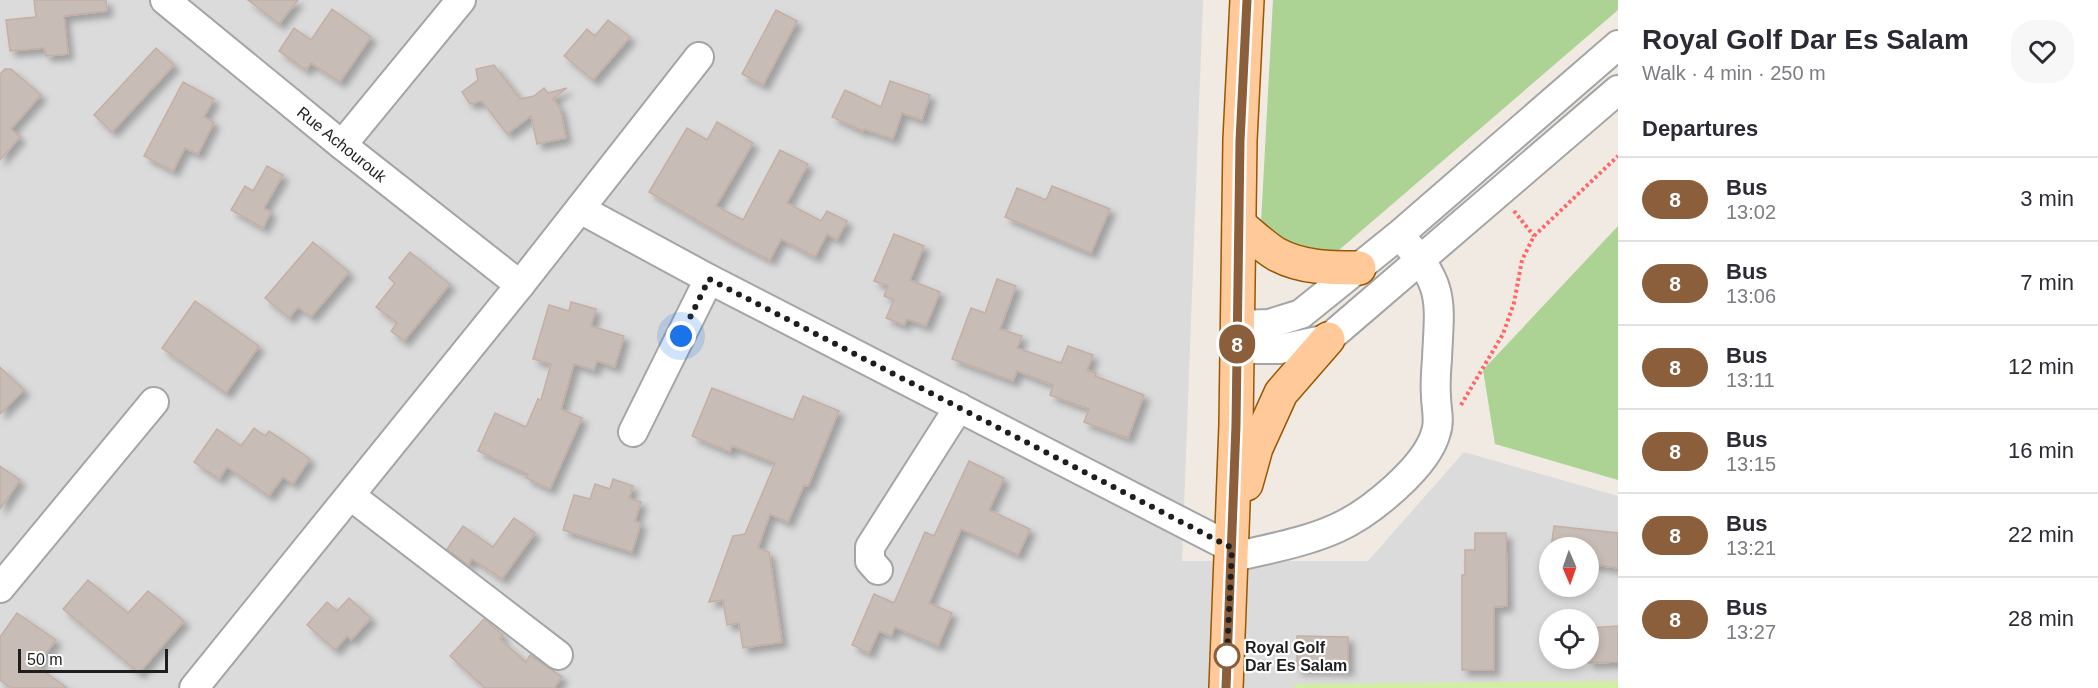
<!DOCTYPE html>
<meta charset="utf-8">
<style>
:root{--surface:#fff;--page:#f7f7f7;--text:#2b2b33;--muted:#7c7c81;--line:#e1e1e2}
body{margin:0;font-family:Arial,sans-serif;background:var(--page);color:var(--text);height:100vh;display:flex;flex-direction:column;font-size:22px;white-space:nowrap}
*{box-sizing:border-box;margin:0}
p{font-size:20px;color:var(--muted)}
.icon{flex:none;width:33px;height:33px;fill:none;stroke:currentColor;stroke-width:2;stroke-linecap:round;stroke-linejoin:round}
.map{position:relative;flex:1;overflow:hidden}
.drawer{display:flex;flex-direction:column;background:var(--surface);width:480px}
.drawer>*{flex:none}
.badge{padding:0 12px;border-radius:20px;font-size:21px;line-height:39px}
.needle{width:39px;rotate:178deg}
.controls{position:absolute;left:1539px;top:537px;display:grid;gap:12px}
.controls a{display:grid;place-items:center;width:60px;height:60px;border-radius:50%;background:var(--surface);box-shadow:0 3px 9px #0003;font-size:30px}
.scale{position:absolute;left:18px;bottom:15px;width:150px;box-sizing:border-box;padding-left:6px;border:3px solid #1e1e1e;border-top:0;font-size:16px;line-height:21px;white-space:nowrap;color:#1e1e1e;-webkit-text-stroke:4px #fff;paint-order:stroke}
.you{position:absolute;width:30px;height:30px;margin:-15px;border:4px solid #fff;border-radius:50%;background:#1a73e8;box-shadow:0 0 0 9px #1a73e833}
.map>.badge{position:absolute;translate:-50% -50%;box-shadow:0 0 0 3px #fff}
h2{padding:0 24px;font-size:22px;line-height:54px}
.round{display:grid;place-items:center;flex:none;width:63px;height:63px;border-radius:24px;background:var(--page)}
.overview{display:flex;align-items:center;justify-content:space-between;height:102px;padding:0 24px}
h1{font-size:28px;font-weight:800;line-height:45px}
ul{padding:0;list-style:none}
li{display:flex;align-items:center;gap:18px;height:84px;padding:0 24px;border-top:2px solid var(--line)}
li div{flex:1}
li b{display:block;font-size:22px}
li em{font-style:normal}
li .badge{min-width:66px;font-weight:700;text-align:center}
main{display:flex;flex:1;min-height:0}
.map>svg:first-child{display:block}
.residential{fill:#dcdbdb;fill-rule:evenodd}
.grass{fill:#d0eea4}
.forest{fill:#acd294}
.building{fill:#c8bcb6;stroke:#c3afa4;stroke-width:1.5;filter:url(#shadow)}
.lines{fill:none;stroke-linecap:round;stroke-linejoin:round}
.minor-casing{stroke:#a5a5a5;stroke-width:32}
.major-casing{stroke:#985700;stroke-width:36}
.path{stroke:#ff6665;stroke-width:4;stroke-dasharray:3 3;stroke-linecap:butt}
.minor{stroke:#fff;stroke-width:28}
.major{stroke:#ffc999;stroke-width:33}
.line-casing{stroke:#fff;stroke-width:14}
.line{stroke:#8b5e3c;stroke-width:9}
.walk{stroke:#1e1e1e;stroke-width:6;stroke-dasharray:0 10.8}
.stop-dot{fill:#fff;stroke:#8b5e3c;stroke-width:3}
.labels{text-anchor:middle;stroke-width:4.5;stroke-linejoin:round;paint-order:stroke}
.street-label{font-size:16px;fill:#1e1e1e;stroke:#fff}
.stop-label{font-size:16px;font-weight:bold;fill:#1e1e1e;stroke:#fff;text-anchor:start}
</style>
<main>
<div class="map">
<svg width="1618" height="688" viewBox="0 0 1618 688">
<defs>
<filter id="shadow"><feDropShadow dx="5.5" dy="5.5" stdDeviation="3" flood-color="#0004"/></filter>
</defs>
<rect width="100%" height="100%" fill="#f0eae3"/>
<path class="residential" d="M0,0H1203L1182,561H1368L1464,452L1618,496V688H0ZM1550,548H1588V586H1550ZM1550,620H1588V658H1550Z"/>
<polygon class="grass" points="1618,681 1618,688 1295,688 1295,684"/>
<g class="forest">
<polygon points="1273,0 1618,0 1618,10 1339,250 1298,256 1261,223"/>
<polygon points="1618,226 1618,480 1495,444 1483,370"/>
</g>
<g class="building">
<polygon points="34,0 106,0 107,11 64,16 68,54 46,56 44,48 10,51 6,20 36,17"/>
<polygon points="248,0 298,0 279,24"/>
<polygon points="332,9 371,37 340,82 311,63 306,70 279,51 294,28 311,40"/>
<polygon points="776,10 797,21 763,85 742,74"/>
<polygon points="608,20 630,37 593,80 564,56 587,29 595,36"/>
<polygon points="156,48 174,65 112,132 94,115"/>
<polygon points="494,65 520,99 534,96 544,88 548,93 567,88 553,99 560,108 566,138 537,144 531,116 507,134 482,101 470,104 462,92 478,80 476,69"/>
<polygon points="5,69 11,69 41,95 11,129 20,137 0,160 0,74"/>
<polygon points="890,81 930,95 922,120 902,113 893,139 864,129 863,131 832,117 845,90 881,107"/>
<polygon points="183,82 214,99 204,117 214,122 198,154 185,148 173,171 144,156"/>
<polygon points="717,122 753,143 716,206 743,220 780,150 808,164 787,203 821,221 827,211 847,221 837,240 827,234 815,257 781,239 770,260 727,238 649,192 687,128 707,140"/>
<polygon points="267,166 283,175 264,208 271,212 263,228 231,210 245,186 253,191"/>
<polygon points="1052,186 1110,209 1091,253 1005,217 1017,188 1046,200"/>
<polygon points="894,234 924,246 910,280 940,292 926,326 907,319 904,325 886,318 894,300 884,296 888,286 874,281"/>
<polygon points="313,242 349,272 311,317 298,307 289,318 265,298"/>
<polygon points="410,252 450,284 404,341 391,331 397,323 376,307 395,283 389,278"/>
<polygon points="997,279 1016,286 1000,329 1022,336 1017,348 1061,363 1068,346 1093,355 1087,370 1096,373 1095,376 1144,395 1128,438 1084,422 1089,409 1050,395 1053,385 1017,371 1013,381 952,359 971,308 985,313"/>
<polygon points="195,301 259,346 226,393 162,348"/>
<polygon points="571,302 596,309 591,326 624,336 615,367 597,361 594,370 574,364 561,409 582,418 550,489 526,478 528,474 478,451 495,413 526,427 538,399 541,400 551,364 533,359 549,305 569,311"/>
<polygon points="0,367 24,390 0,414"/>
<polygon points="712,388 793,420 803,396 839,411 808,486 804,485 788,522 770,514 758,548 769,552 782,642 743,648 739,623 727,625 723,600 709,602 733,536 745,534 775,463 732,446 730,452 692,436"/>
<polygon points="254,428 265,436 269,431 310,459 293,484 283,477 269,496 227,467 219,479 194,462 217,429 241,446"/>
<polygon points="969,461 1004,478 989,510 1030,529 1018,555 961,529 929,603 952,613 938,646 895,627 891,636 879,631 869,653 852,645 874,594 894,603 925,532 934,536"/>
<polygon points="0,466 20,480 0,509"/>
<polygon points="613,479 633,486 629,498 641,502 635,521 641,523 632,552 563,530 574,495 590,499 595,484 610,489"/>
<polygon points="514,518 535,533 502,579 472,559 468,565 447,549 463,526 493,547"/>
<polygon points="1554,526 1618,533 1618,568 1588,564 1588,548 1551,548"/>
<polygon points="1475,533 1506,533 1507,606 1494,607 1494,670 1462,670 1462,575 1465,575 1465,550 1475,550"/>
<polygon points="88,580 128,613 148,591 184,621 139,673 63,609"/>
<polygon points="349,598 371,618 351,640 347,636 335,650 307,625 327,602 337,611"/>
<polygon points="17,613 56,640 37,666 67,688 11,688 0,680 0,637"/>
<polygon points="484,619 503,635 500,639 526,662 530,655 562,677 554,688 485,688 450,656"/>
<polygon points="1618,626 1618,662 1588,663 1588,628"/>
<polygon points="1297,636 1348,637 1348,670 1297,669"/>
</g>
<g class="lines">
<g class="minor-casing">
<g id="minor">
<polyline points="165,0 342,145 520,285"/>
<polyline points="342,145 461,0"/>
<polyline points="580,209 709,279 1232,548"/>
<polyline points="1237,325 1269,324 1301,314 1399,235 1618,45"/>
<polyline points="1237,349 1280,349 1328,339 1618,90"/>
<polyline points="633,432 709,279"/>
<polyline points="351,496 558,655"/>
<path d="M1231,558C1266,549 1304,543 1337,528C1370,513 1427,467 1436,432C1440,421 1436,407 1436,396C1435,384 1436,371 1437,359C1439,307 1446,287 1408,245"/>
<polyline points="878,570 870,561 870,547 959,407"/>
<polyline points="0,588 154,402"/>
<polyline points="194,688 520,285 699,57"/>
</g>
</g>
<g class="major-casing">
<g id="major">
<path d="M1239,225C1251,234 1263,246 1276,254C1301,268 1331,268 1359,268"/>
<polyline points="1246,484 1256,448 1281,393 1328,339"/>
<polyline points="1226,688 1236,425 1240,140 1247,0"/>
</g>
</g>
<g class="path">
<polyline points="1514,211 1534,236"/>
<polyline points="1461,405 1503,334 1514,303 1522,260 1534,236 1618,156"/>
</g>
<use href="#minor" class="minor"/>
<use href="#major" class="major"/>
</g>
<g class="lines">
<g class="line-casing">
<polyline id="line" points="1226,688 1236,425 1240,141 1247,0"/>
</g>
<use href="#line" class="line"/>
<polyline class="walk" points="681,336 709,279 1232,548 1227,656"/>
</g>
<circle class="stop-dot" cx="1227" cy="656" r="12"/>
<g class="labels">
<g class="street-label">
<text transform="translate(342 144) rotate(39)" y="6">Rue Achourouk</text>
</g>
<g class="stop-label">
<text x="1245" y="653">Royal Golf<tspan x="1245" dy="18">Dar Es Salam</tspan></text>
</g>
</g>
</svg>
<div class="controls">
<a><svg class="needle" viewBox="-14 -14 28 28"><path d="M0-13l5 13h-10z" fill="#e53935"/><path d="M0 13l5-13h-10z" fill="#7c7c81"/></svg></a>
<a><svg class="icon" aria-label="locate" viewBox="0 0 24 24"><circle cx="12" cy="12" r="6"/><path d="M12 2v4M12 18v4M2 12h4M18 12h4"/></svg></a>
</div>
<div class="scale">50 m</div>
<div class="you" style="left:681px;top:336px"></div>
<b class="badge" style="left:1237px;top:344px;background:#8b5e3c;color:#fff">8</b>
</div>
<section class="drawer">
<div class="overview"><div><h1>Royal Golf Dar Es Salam</h1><p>Walk · 4 min · 250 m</p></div><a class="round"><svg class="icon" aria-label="heart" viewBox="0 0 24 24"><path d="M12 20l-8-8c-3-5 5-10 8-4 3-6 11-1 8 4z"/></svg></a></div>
<h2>Departures</h2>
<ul>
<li><span class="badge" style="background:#8b5e3c;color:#fff">8</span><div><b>Bus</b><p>13:02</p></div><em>3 min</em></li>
<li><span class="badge" style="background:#8b5e3c;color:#fff">8</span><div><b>Bus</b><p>13:06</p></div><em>7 min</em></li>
<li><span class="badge" style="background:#8b5e3c;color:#fff">8</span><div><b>Bus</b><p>13:11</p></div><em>12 min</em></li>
<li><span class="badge" style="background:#8b5e3c;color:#fff">8</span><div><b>Bus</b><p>13:15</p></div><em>16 min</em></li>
<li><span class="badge" style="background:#8b5e3c;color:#fff">8</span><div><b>Bus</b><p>13:21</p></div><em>22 min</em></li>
<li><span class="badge" style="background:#8b5e3c;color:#fff">8</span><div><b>Bus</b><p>13:27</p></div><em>28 min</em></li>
</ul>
</section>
</main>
